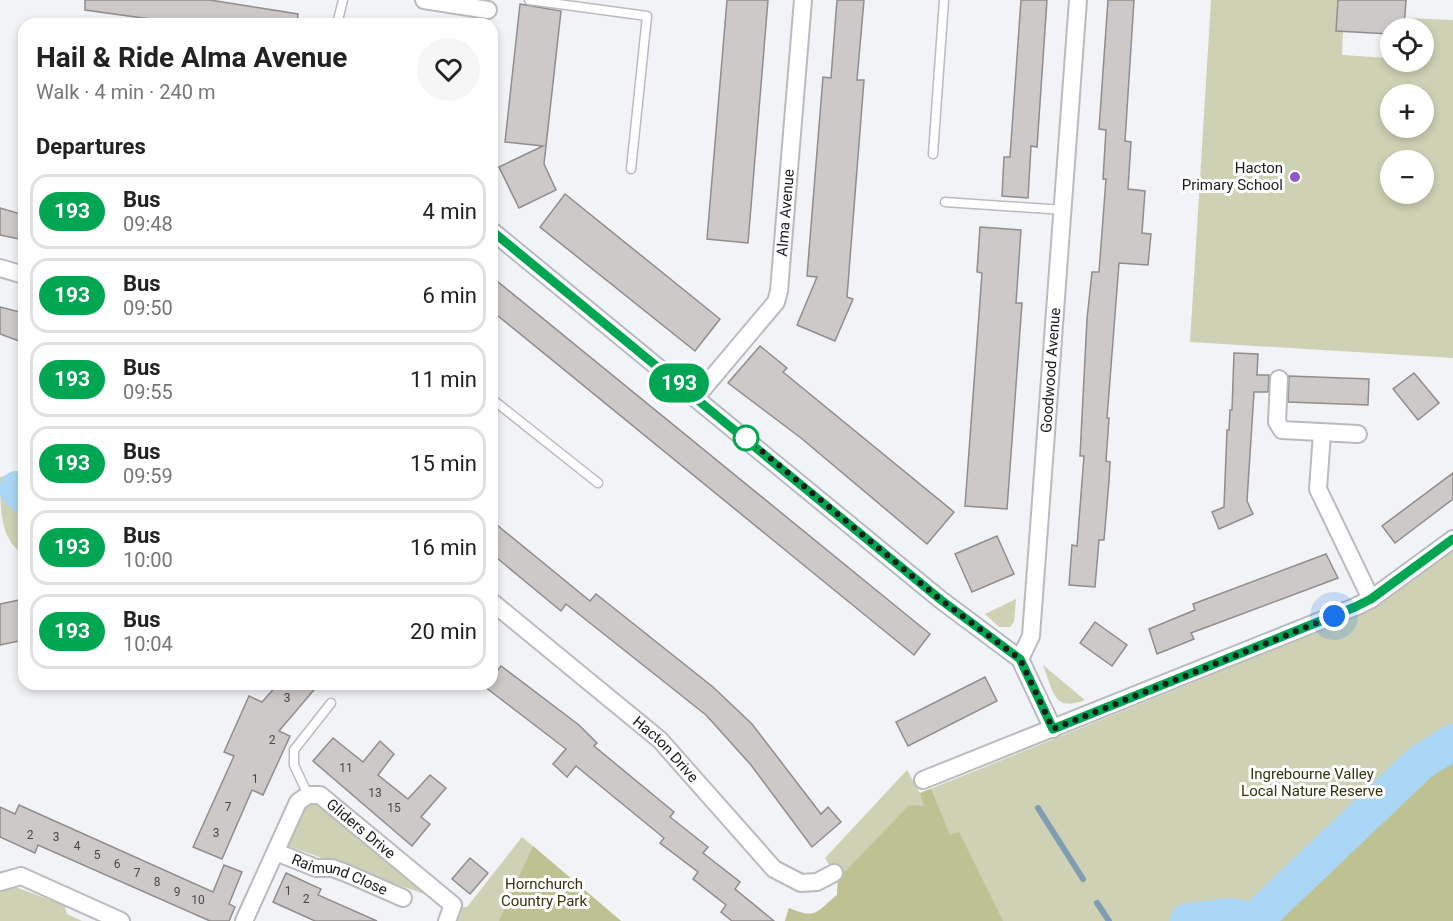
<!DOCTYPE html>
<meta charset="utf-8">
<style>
:root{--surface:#fff;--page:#f6f6f6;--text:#222;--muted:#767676;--line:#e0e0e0}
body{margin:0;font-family:Roboto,sans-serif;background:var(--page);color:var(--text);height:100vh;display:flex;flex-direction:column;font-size:22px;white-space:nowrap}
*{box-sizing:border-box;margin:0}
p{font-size:20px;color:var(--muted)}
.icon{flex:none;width:33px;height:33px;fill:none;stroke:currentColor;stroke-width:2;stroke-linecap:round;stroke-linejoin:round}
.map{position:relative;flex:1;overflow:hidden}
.details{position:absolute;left:18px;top:18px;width:480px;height:672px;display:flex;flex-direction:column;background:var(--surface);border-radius:18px;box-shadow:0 3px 9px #0003}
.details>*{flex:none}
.badge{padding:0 12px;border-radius:20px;font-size:21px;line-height:39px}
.fabs{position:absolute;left:1380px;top:18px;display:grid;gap:12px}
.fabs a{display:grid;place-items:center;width:54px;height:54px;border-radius:50%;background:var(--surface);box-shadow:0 3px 9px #0003;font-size:30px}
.you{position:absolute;width:30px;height:30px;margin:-15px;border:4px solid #fff;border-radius:50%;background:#1a73e8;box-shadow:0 0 0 9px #1a73e833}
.map>.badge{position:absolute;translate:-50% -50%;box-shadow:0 0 0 3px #fff}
h2{padding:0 18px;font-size:22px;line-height:54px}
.round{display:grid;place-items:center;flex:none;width:63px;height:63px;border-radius:32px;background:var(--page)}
.head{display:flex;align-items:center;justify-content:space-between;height:102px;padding:0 18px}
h1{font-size:28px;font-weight:700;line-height:45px}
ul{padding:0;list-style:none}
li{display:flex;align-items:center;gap:18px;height:75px;margin:0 12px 9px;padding:0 6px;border:3px solid var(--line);border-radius:18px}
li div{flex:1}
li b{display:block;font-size:22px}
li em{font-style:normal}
li .badge{min-width:66px;font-weight:700;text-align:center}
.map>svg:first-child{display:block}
.green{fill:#cfd1b4;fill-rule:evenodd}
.forest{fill:#bec192}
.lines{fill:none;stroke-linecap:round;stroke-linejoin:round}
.stream{stroke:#7f9eb4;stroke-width:6}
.river{stroke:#aad6f5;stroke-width:36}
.building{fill:#cdc9c8;stroke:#908d8c;stroke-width:1.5}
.lane-casing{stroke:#babbbe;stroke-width:11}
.street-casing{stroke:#babbbe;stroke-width:20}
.lane{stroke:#fff;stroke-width:8}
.street{stroke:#fff;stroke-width:16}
.line-casing{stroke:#fff;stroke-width:14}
.line{stroke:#00a651;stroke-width:9}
.walk{stroke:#1b1c1d;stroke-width:6;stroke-dasharray:0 10.8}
.poi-dot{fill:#9455cb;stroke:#fff;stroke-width:2}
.stop-dot{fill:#fff;stroke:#00a651;stroke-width:3}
.labels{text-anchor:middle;stroke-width:6;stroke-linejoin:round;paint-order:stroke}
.number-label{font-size:12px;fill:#484748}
.poi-label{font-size:15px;fill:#1b1c1d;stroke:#fff;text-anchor:end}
.street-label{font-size:15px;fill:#1b1c1d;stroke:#fff}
.park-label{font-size:15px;fill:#33340e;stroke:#fff}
</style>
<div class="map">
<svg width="1453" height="921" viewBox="0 0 1453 921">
<rect width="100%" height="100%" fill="#f2f3f6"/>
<g class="green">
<path d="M1211,0H1338L1343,31L1342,55L1388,58L1390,34V62H1424V28H1404L1405,18L1453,20V358L1190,342ZM1390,94H1424V128H1390ZM1390,160H1424V194H1390Z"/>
<path d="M13,474L24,476V554C0,542 0,506 0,477Z"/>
<path d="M1453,550V921H785L789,908C817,920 816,912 837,895L838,879L825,858L907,770L920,793L950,781L1358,616L1378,606Z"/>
<polygon points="1016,599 1014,622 1010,627 999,627 985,614"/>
<path d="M1043,665L1085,700C1053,713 1053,690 1043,665Z"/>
<polygon points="316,802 427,895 288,846 303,809"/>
<polygon points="522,837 621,921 454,921 460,907 467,907"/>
<polygon points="13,886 64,905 67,914 82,921 0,921 0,891"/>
</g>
<g class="forest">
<polygon points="1453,742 1453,921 1188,921 1228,916 1255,920 1421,762"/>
<path d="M931,789L950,835L959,832L1003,921H785L789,908C817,920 816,912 837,895L838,879L909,805L924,806L920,793Z"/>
<polygon points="533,846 621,921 499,921"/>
</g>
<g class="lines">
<g class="stream">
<polyline points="1038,808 1083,879"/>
<polyline points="1097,903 1109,921"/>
</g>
<g class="river">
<polyline points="17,489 24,496"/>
<polyline points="1188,921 1228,916 1255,920 1421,762 1453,742"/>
</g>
</g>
<g class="building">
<polygon points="85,0 210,0 298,14 297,24 187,24 85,10"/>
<polygon points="727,0 768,0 748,243 707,239"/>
<polygon points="837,0 864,0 857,80 864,80 847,297 853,299 835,341 797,325 817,277 807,276 823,77 831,78"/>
<polygon points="1021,0 1047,0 1037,147 1031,146 1028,198 1002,196 1004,157 1010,157"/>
<polygon points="1108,0 1134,0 1125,141 1131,142 1128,189 1145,191 1142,233 1151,234 1148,265 1119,263 1107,418 1109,418 1106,461 1110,462 1109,481 1104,540 1099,540 1095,587 1069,585 1072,545 1077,546 1084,456 1080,456 1087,319 1092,272 1099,272 1106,179 1103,179 1106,130 1099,129"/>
<polygon points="1338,0 1406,0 1404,28 1390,28 1390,34 1336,31"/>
<polygon points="520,4 561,11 544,164 556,190 519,208 499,167 543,146 505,142"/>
<polygon points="565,194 720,319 695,351 540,227"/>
<polygon points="0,208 24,215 24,240 0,235"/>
<polygon points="980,227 1021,230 1016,303 1022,303 1007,509 965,506 982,273 977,272"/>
<polygon points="492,277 930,634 914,655 492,311"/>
<polygon points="0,307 24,313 24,343 0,334"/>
<polygon points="760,346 787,368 783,372 954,512 927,544 801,438 728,383"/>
<polygon points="1234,353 1258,354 1257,375 1269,375 1268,392 1254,392 1247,501 1253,514 1219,529 1212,512 1224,507 1227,430 1229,430 1230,410 1232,410"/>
<polygon points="1414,373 1439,403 1418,420 1393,389"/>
<polygon points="1289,376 1369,379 1368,405 1288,402"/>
<polygon points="1453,473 1453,499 1395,543 1382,526"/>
<polygon points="492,521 590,601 596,594 713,687 752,724 821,814 828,807 841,822 812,847 751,765 706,715 566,604 561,611 492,554"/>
<polygon points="997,536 1014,574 972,592 955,554"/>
<polygon points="1326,554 1338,578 1191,633 1194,639 1157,654 1149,629 1195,610 1193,604"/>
<polygon points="24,599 24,640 0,645 0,604"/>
<polygon points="1095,622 1127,645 1112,666 1080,643"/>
<polygon points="501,666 579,725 597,743 594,746 674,812 670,817 708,847 703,853 740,882 735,889 774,921 732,921 721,912 726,905 693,879 698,872 660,843 664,838 576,766 567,777 553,764 566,749 485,687 492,684 492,677"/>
<polygon points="985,677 997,701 908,746 896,722"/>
<polygon points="278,684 319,684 279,731 290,736 280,758 263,795 252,790 222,859 193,847 234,756 224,752 249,696 262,702"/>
<polygon points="333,738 363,762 380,741 394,754 378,775 408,799 430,775 446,788 421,817 430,824 412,846 313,761"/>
<polygon points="19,805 213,892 224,865 242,872 229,904 235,907 229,921 210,921 38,845 35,853 0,837 0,807 15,814"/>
<polygon points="470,858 488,873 470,894 452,879"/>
<polygon points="286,873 321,889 318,895 377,921 315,921 273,902"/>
</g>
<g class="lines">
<g class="lane-casing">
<g id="lane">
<polyline points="529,0 647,16 631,169"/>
<polyline points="337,24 343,0"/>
<polyline points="933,154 944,0"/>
<polyline points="945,202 1064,210"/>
<polyline points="492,399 598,483"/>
<polyline points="308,795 294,765 294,750 331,703"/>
</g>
</g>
<g class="street-casing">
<g id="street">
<polyline points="424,0 488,10"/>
<polyline points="492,231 941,600 1020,659 1053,729"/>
<polyline points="0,268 24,275"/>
<polyline points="1279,379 1277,422 1282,430 1358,434"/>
<path id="s1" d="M696,397L776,302L779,291L803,0"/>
<polyline points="1322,433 1318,489 1371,599"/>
<path id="s2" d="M492,602L660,740L774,869L801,883L817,882L834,873"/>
<path id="s3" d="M1020,659L1031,636L1078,0"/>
<polyline points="923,780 1355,607 1371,599 1453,539"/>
<path id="s4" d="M276,852L316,868H332L346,873L403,898"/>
<polyline points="0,882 21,876 121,921"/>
<path id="s5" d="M244,921L298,802L308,795H320L453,905L447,921"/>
</g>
</g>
<use href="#lane" class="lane"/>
<use href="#street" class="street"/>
</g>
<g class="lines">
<g class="line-casing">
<polyline id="line" points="492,231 941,600 1020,659 1053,729 1355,607 1371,599 1453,539"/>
</g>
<use href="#line" class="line"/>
<polyline class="walk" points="746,438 941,600 1020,659 1053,729 1334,616"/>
</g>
<circle class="poi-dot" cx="1295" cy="177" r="6"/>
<circle class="stop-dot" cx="746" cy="438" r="12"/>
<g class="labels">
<g class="number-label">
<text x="287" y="702">3</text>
<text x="272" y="744">2</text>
<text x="346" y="772">11</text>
<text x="255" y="783">1</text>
<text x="375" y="797">13</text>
<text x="228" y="811">7</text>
<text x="394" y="812">15</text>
<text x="216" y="837">3</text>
<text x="30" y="839">2</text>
<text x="56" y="841">3</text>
<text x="77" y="850">4</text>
<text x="97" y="859">5</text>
<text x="117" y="868">6</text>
<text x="137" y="877">7</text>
<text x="157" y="886">8</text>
<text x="288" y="895">1</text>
<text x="177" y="896">9</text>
<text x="306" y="903">2</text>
<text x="198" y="904">10</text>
</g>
<g class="poi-label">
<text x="1283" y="173">Hacton<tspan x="1283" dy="17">Primary School</tspan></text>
</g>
<g class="street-label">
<text dy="5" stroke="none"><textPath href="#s1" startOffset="214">Alma Avenue</textPath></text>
<text dy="5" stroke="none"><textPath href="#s3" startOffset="292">Goodwood Avenue</textPath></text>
<text dy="5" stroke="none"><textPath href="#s2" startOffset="228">Hacton Drive</textPath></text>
<text dy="5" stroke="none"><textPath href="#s5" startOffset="208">Gliders Drive</textPath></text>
<text dy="5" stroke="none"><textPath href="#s4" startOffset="68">Raimund Close</textPath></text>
</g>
<g class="park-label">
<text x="1312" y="779">Ingrebourne Valley<tspan x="1312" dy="17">Local Nature Reserve</tspan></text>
<text x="544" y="889">Hornchurch<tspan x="544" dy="17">Country Park</tspan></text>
</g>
</g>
</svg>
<div class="fabs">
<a><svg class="icon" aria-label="locate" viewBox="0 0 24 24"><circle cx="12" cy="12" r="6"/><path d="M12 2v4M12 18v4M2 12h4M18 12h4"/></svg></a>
<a>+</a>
<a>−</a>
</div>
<div class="you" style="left:1334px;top:616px"></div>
<b class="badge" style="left:679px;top:383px;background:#00a651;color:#fff">193</b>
<section class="details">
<div class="head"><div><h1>Hail &amp; Ride Alma Avenue</h1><p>Walk · 4 min · 240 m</p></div><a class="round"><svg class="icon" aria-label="heart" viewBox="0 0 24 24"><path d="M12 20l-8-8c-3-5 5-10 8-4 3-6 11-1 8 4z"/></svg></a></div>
<h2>Departures</h2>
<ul>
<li><span class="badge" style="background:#00a651;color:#fff">193</span><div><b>Bus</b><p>09:48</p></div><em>4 min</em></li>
<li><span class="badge" style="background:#00a651;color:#fff">193</span><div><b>Bus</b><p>09:50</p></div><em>6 min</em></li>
<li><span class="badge" style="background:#00a651;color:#fff">193</span><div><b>Bus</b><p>09:55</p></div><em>11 min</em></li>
<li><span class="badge" style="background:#00a651;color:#fff">193</span><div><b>Bus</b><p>09:59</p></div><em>15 min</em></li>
<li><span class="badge" style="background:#00a651;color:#fff">193</span><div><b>Bus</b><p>10:00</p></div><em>16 min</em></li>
<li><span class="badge" style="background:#00a651;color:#fff">193</span><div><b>Bus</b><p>10:04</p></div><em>20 min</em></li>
</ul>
</section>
</div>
